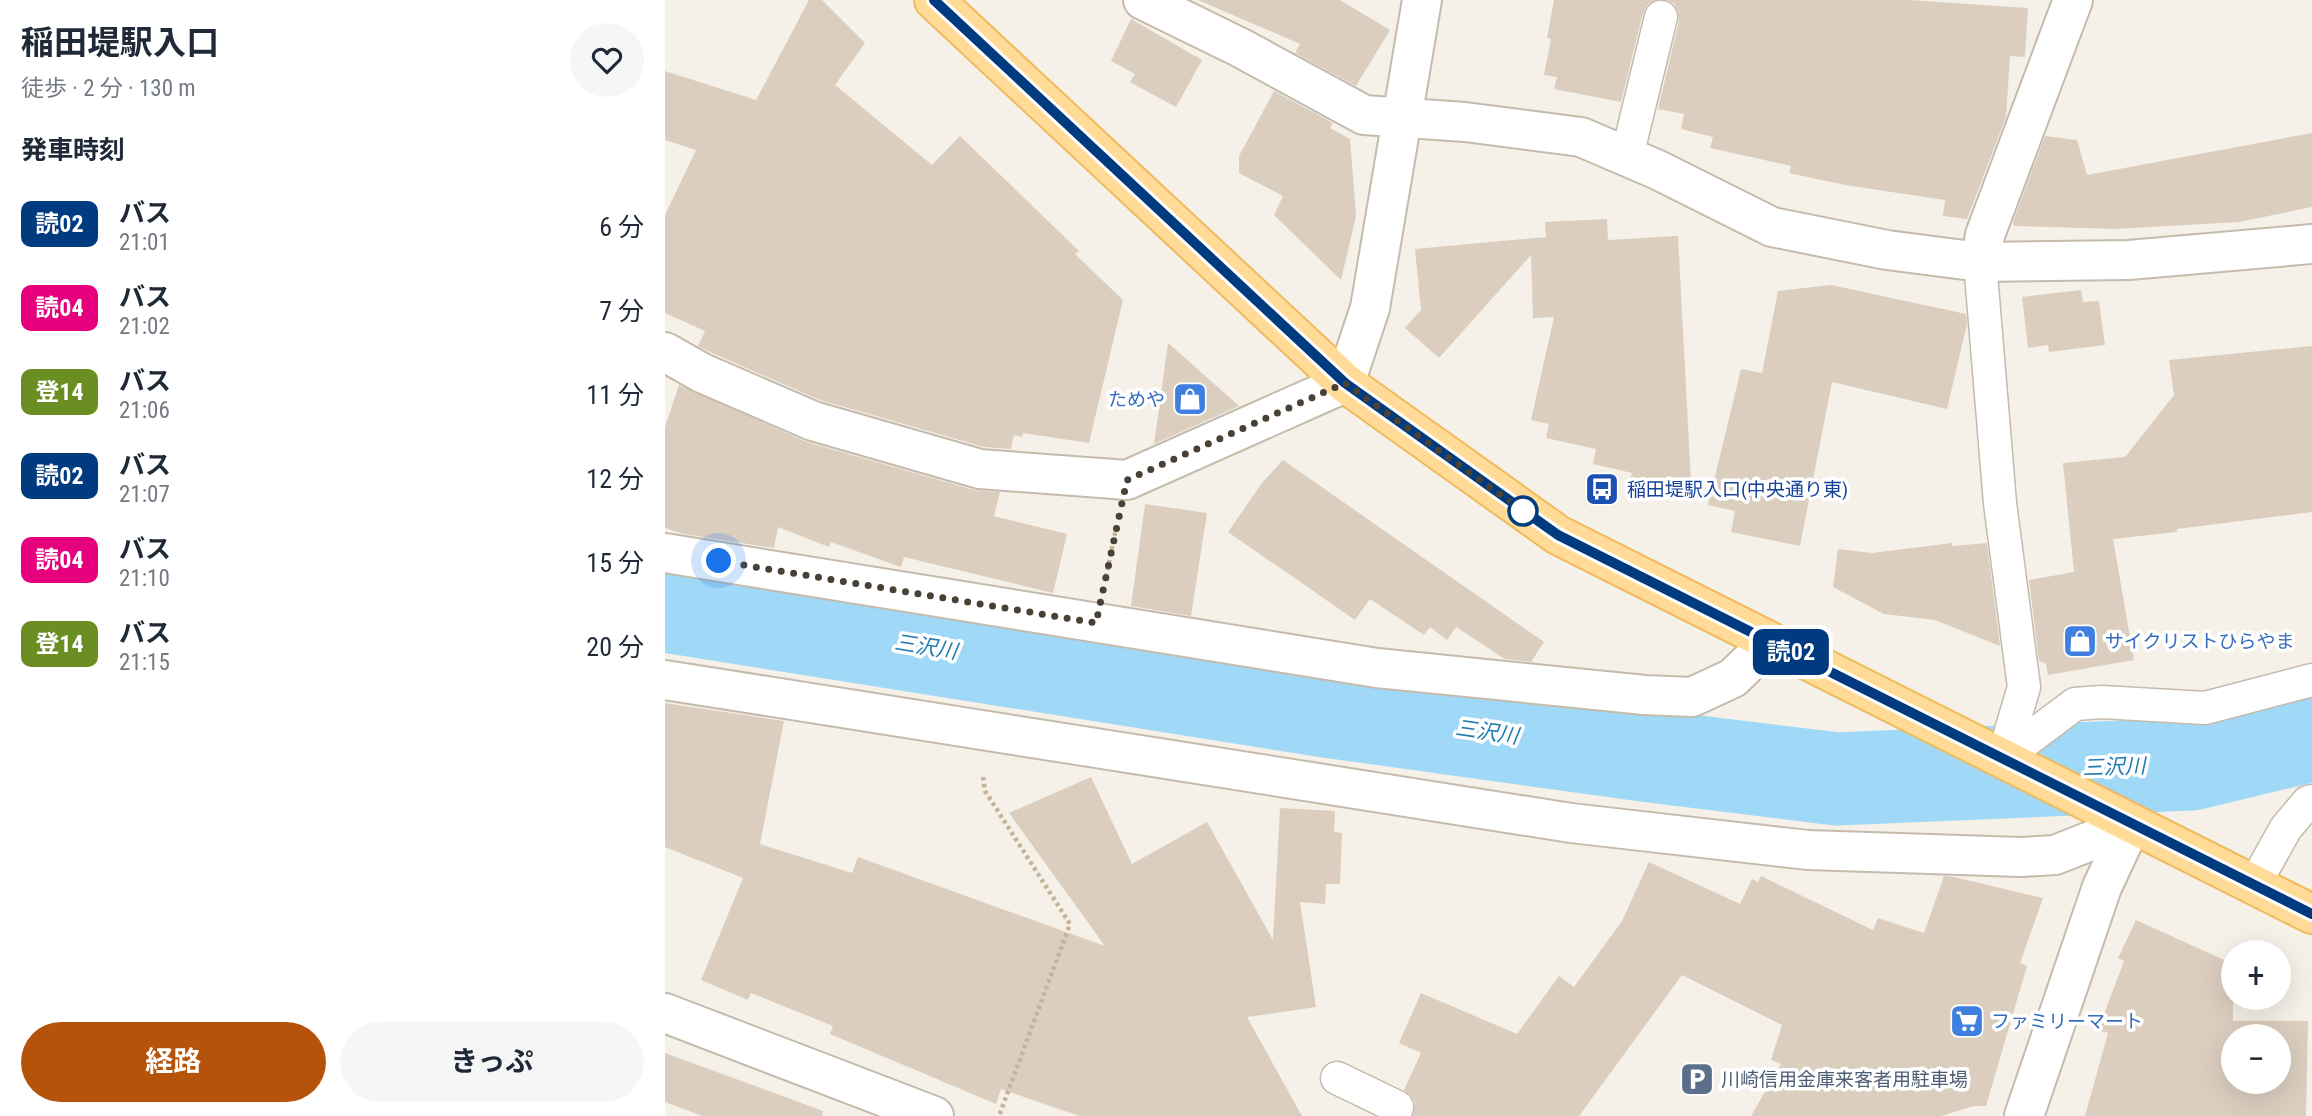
<!DOCTYPE html>
<html lang="ja">
<meta charset="utf-8">
<style>
:root{--surface:#fff;--page:#f6f6f7;--text:#1f2937;--muted:#747a83;--accent:#b45309}
body{margin:0;font-family:"Roboto Condensed","Noto Sans JP",sans-serif;background:var(--page);color:var(--text);height:100vh;display:flex;flex-direction:column;font-size:26px;white-space:nowrap}
*{box-sizing:border-box;margin:0}
p{font-size:23px;color:var(--muted)}
.icon{flex:none;width:38px;height:38px;fill:none;stroke:currentColor;stroke-width:2;stroke-linecap:round;stroke-linejoin:round}
.map{position:relative;flex:1;overflow:hidden}
.details{display:flex;flex-direction:column;background:var(--surface);width:665px}
.details>*{flex:none}
.badge{padding:0 14px;border-radius:10px;font-size:24px;line-height:46px}
.tools{position:absolute;left:1556px;top:940px;display:grid;gap:14px}
.tools a{display:grid;place-items:center;width:70px;height:70px;border-radius:50%;background:var(--surface);box-shadow:0 7px 28px #0002;font-size:35px}
.you{position:absolute;width:35px;height:35px;margin:-18px;border:5px solid #fff;border-radius:50%;background:#1a73e8;box-shadow:0 0 0 10px #1a73e833}
.map>.badge{position:absolute;translate:-50% -50%;box-shadow:0 0 0 4px #fff}
h2{padding:0 21px;font-size:26px;line-height:63px}
.round{display:grid;place-items:center;flex:none;width:74px;height:74px;border-radius:37px;background:var(--page)}
.head{display:flex;align-items:center;justify-content:space-between;height:119px;padding:0 21px}
h1{font-size:33px;font-weight:700;line-height:52px}
.primary-button{display:flex;gap:14px;margin-top:auto;padding:14px 21px}
.primary-button a{flex:1;height:80px;border-radius:42px;background:var(--accent);color:#fff;font-size:28px;font-weight:700;line-height:80px;text-align:center}
.primary-button a+a{background:var(--page);color:var(--text)}
ul{padding:0;list-style:none}
li{display:flex;align-items:center;gap:21px;height:84px;padding:0 21px}
li div{flex:1}
li b{display:block;font-size:26px}
li em{font-style:normal}
li .badge{min-width:77px;font-weight:700;text-align:center}
main{display:flex;flex:1;min-height:0}
.map>svg:first-child{display:block}
.lines{fill:none;stroke-linecap:round;stroke-linejoin:round}
.river{stroke:#9fd9f7;stroke-width:93}
.building{fill:#dbcebf;fill-rule:evenodd}
.service-casing{stroke:#c5bbac;stroke-width:35}
.minor-casing{stroke:#c5bbac;stroke-width:42}
.tertiary-casing{stroke:#c5bbac;stroke-width:42}
.primary-casing{stroke:#efba5c;stroke-width:42}
.path{stroke:#c5b399;stroke-width:4.5;stroke-dasharray:3.5 3.5;stroke-linecap:butt}
.service{stroke:#fff;stroke-width:32}
.minor{stroke:#fff;stroke-width:38}
.tertiary{stroke:#fff;stroke-width:38}
.primary{stroke:#ffdb97;stroke-width:38}
.line-casing{stroke:#fff;stroke-width:16}
.line{stroke:#003b80;stroke-width:10}
.walk{stroke:#4a4136;stroke-width:7;stroke-dasharray:0 12.6}
.stop-dot{fill:#fff;stroke:#003b80;stroke-width:3.5}
.labels{text-anchor:middle;stroke-width:7;stroke-linejoin:round;paint-order:stroke}
.shop-label{font-size:19px;fill:#366cbe;stroke:#fff;text-anchor:start}
.transit-label{font-size:19px;fill:#164399;stroke:#fff;text-anchor:start}
.service-label{font-size:19px;fill:#4e5e75;stroke:#fff;text-anchor:start}
.water-label{font-size:21px;font-style:italic;fill:#217caf;stroke:#fff}
</style>
<main>
<section class="details">
<div class="head"><div><h1>稲田堤駅入口</h1><p>徒歩 · 2 分 · 130 m</p></div><a class="round"><svg class="icon" aria-label="heart" viewBox="0 0 24 24"><path d="M12 20l-8-8c-3-5 5-10 8-4 3-6 11-1 8 4z"/></svg></a></div>
<h2>発車時刻</h2>
<ul>
<li><span class="badge" style="background:#003b80;color:#fff">読02</span><div><b>バス</b><p>21:01</p></div><em>6 分</em></li>
<li><span class="badge" style="background:#e6007e;color:#fff">読04</span><div><b>バス</b><p>21:02</p></div><em>7 分</em></li>
<li><span class="badge" style="background:#6b8e23;color:#fff">登14</span><div><b>バス</b><p>21:06</p></div><em>11 分</em></li>
<li><span class="badge" style="background:#003b80;color:#fff">読02</span><div><b>バス</b><p>21:07</p></div><em>12 分</em></li>
<li><span class="badge" style="background:#e6007e;color:#fff">読04</span><div><b>バス</b><p>21:10</p></div><em>15 分</em></li>
<li><span class="badge" style="background:#6b8e23;color:#fff">登14</span><div><b>バス</b><p>21:15</p></div><em>20 分</em></li>
</ul>
<div class="primary-button"><a>経路</a><a>きっぷ</a></div>
</section>
<div class="map">
<svg width="1647" height="1116" viewBox="0 0 1647 1116">
<rect width="100%" height="100%" fill="#f5f1e8"/>
<g class="lines">
<polyline class="river" points="0,606 661,711 985,756 1172,779 1526,764 1647,735"/>
</g>
<g class="building">
<polygon points="144,0 157,0 200,43 170,85 267,165 295,136 414,251 410,254 458,300 424,443 358,433 357,437 349,435 346,449 319,447 155,400 47,353 33,346 40,331 0,313 0,215 31,150 0,140 0,71 91,100"/>
<polygon points="533,0 675,0 725,30 691,86 630,53 635,44"/>
<polygon points="889,0 990,0 982,5 978,13 956,102 889,89 892,77 879,75 886,39 882,38"/>
<polygon points="1002,0 1244,0 1363,8 1360,57 1345,56 1341,117 1302,219 1278,216 1280,200 1180,185 1124,173 1126,166 1045,148 1048,137 1016,129 1019,114 993,109 1014,21 1013,11 1009,4"/>
<polygon points="466,19 537,60 511,107 465,82 470,74 446,61"/>
<polygon points="609,91 668,123 665,128 685,139 691,216 676,280 609,215 618,196 574,173 574,156"/>
<polygon points="1647,133 1647,207 1574,222 1451,229 1349,226 1348,222 1380,136 1412,140 1422,175"/>
<polygon points="942,219 943,240 1013,236 1027,501 963,487 967,473 928,464 931,449 881,438 884,424 866,420 889,317 868,318 866,255 774,358 740,328 756,310 750,249 881,237 880,222"/>
<polygon points="1166,285 1301,314 1302,324 1282,409 1167,382 1135,546 1066,532 1070,511 1043,505 1076,369 1097,373 1113,291"/>
<polygon points="1416,290 1418,302 1434,301 1440,345 1384,352 1383,345 1363,348 1357,297"/>
<polygon points="503,343 574,406 489,444"/>
<polygon points="1647,346 1647,512 1512,529 1512,532 1448,539 1469,660 1383,675 1381,664 1374,661 1364,580 1409,572 1398,463 1460,457 1509,395 1504,360"/>
<polygon points="14,385 142,442 309,490 335,492 329,516 402,534 388,593 239,557 236,567 166,542 164,547 113,527 109,548 19,534 0,528 0,427"/>
<polygon points="618,460 879,642 866,662 840,659 791,627 782,640 765,627 759,635 705,599 690,620 563,532 597,483"/>
<polygon points="480,504 542,513 526,616 466,606"/>
<polygon points="1287,543 1287,546 1322,543 1335,646 1270,620 1219,614 1168,587 1173,549 1207,553"/>
<polygon points="0,703 119,721 95,844 187,873 193,857 440,946 344,813 426,777 467,864 542,822 608,940 615,808 670,811 669,832 677,833 675,884 661,884 660,904 635,902 651,1007 582,1017 637,1116 414,1116 336,1089 331,1104 165,1034 168,1026 86,993 83,1000 36,980 78,878 0,847"/>
<polygon points="984,862 1075,904 1087,879 1093,882 1096,876 1208,930 1213,918 1259,933 1279,876 1289,877 1378,898 1355,963 1362,966 1321,1106 1309,1106 1276,1116 1086,1116 1116,1064 1106,1060 1117,1025 1017,975 914,1116 748,1116 750,1103 746,1096 739,1090 756,1053 734,1043 756,993 852,1034 894,976 909,987 957,921"/>
<path d="M1471,920L1568,964V1021H1643L1641,1116H1420L1443,1033L1433,1030L1459,961L1453,958ZM1568,1036H1614V1082H1568Z"/>
<polygon points="0,1053 158,1111 157,1116 37,1116 0,1102"/>
</g>
<g class="lines">
<g class="service-casing">
<g id="service">
<polyline points="962,156 996,17"/>
<polyline points="1315,262 1335,503 1359,687 1338,758"/>
<polyline points="1338,758 1410,704 1437,702 1540,708 1647,680"/>
<polyline points="1589,885 1621,828 1643,802 1647,801"/>
<polyline points="672,1078 732,1107 729,1116"/>
</g>
</g>
<g class="minor-casing">
<g id="minor">
<polyline points="478,0 576,48 699,115 800,122 916,137 993,170 1107,227 1222,250 1315,262 1464,260 1647,244"/>
<polyline points="1315,262 1320,235 1408,0"/>
<polyline points="0,352 37,373 148,421 315,469 462,480 680,383 705,308 757,0"/>
<polyline points="0,553 712,668 980,695 1027,697 1068,678 1105,642"/>
<polyline points="0,680 906,823 1143,850 1356,857 1390,855 1466,825"/>
<polyline points="0,1013 269,1116"/>
</g>
</g>
<g class="tertiary-casing">
<polyline id="tertiary" points="1359,1116 1437,887 1466,825"/>
</g>
<g class="primary-casing">
<polyline id="primary" points="269,0 680,383 893,535 1647,914"/>
</g>
<g class="path">
<polyline points="441,577 452,524"/>
<polyline points="318,777 320,791 405,924 334,1116"/>
</g>
<use href="#service" class="service"/>
<use href="#minor" class="minor"/>
<use href="#tertiary" class="tertiary"/>
<use href="#primary" class="primary"/>
</g>
<g class="lines">
<g class="line-casing">
<polyline id="line" points="269,0 680,383 893,535 1647,914"/>
</g>
<use href="#line" class="line"/>
<polyline class="walk" points="54,561 431,623 462,480 680,383 858,511"/>
</g>
<defs>
<g id="shop-square" transform="scale(1.75)"><rect x="-9" y="-9" width="18" height="18" rx="4" fill="#3f7fe0" stroke="#fff"/><path d="M-5-2.5h2.3a2.7 3.5 0 0 1 5.4 0H5L5.5 6h-11ZM-1.5-2.5h3a1.5 2.3 0 0 0-3 0Z" fill="#fff"/></g>
<g id="bus-square" transform="scale(1.75)"><rect x="-9" y="-9" width="18" height="18" rx="4" fill="#1a4fb4" stroke="#fff"/><path d="M-5-6H5V4H4V6H2V4H-2V6H-4V4H-5ZM-3.5-4V0h7V-4ZM-3.5 1.2v1.5H-2V1.2ZM2 1.2v1.5H3.5V1.2Z" fill="#fff"/></g>
<g id="supermarket-square" transform="scale(1.75)"><rect x="-9" y="-9" width="18" height="18" rx="4" fill="#3f7fe0" stroke="#fff"/><path d="M-6-5.5h2.5l.6 2H6L4.5 2H-2.5L-4.4-4H-6ZM-1.5 3.2a1.3 1.3 0 1 0 .1 0ZM3 3.2a1.3 1.3 0 1 0 .1 0Z" fill="#fff"/></g>
<g id="parking-square" transform="scale(1.75)"><rect x="-9" y="-9" width="18" height="18" rx="4" fill="#5c6f8a" stroke="#fff"/><path d="M-3.5-5.5H1a3.5 3.5 0 0 1 0 7H-1V5.5H-3.5ZM-1-3.4V-.6H.8a1.4 1.4 0 0 0 0-2.8Z" fill="#fff"/></g>
</defs>
<g fill-rule="evenodd">
<use href="#shop-square" x="525" y="399"/>
<use href="#bus-square" x="937" y="489"/>
<use href="#shop-square" x="1415" y="641"/>
<use href="#supermarket-square" x="1302" y="1021"/>
<use href="#parking-square" x="1032" y="1079"/>
</g>
<circle class="stop-dot" cx="858" cy="511" r="14"/>
<g class="labels">
<g class="shop-label">
<text x="500" y="406" text-anchor="end">ためや</text>
<text x="1440" y="648">サイクリストひらやま</text>
<text x="1326" y="1028">ファミリーマート</text>
</g>
<g class="transit-label">
<text x="962" y="496">稲田堤駅入口(中央通り東)</text>
</g>
<g class="service-label">
<text x="1056" y="1086">川崎信用金庫来客者用駐車場</text>
</g>
<g class="water-label">
<text transform="translate(261 647) rotate(9)" y="7">三沢川</text>
<text transform="translate(822 732) rotate(8)" y="7">三沢川</text>
<text transform="translate(1449 767) rotate(-2)" y="7">三沢川</text>
</g>
</g>
</svg>
<div class="tools">
<a>+</a>
<a>−</a>
</div>
<div class="you" style="left:54px;top:561px"></div>
<b class="badge" style="left:1126px;top:652px;background:#003b80;color:#fff">読02</b>
</div>
</main>
